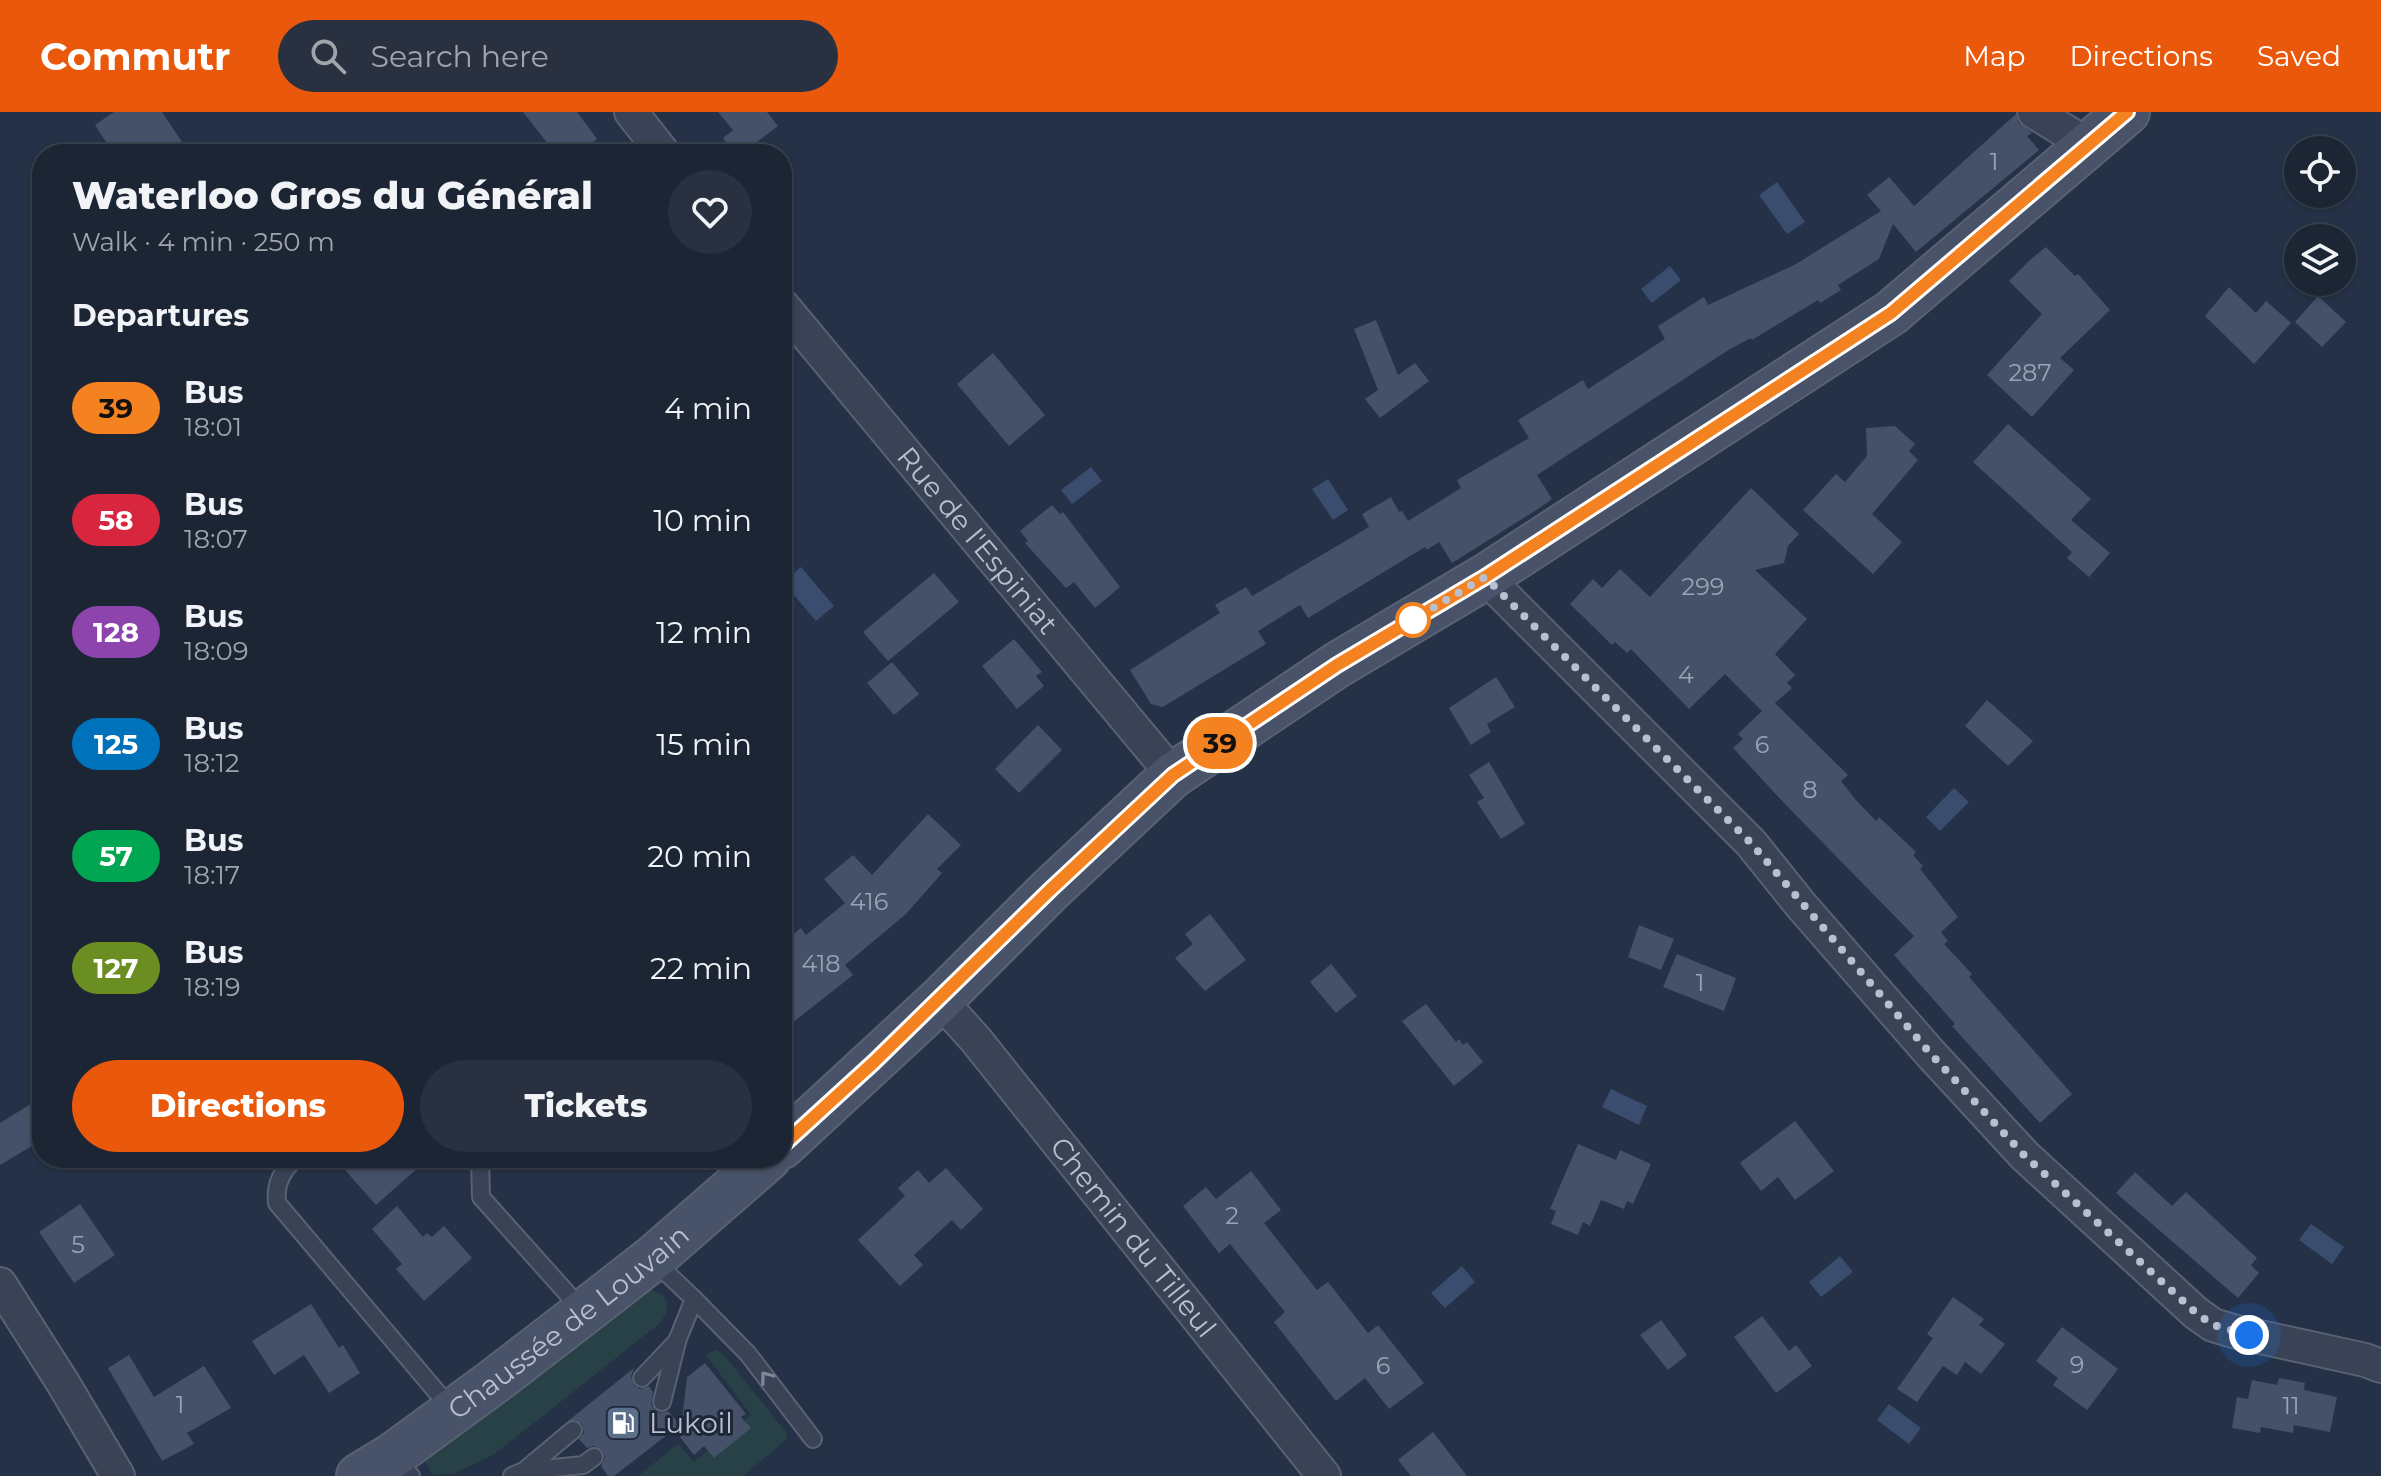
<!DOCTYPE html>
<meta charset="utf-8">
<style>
:root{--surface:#1c2534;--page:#293140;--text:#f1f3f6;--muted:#a0a5ac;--line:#3a424f;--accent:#ea580c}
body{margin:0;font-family:Montserrat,sans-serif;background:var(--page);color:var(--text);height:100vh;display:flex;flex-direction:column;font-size:30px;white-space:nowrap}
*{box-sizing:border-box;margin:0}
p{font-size:26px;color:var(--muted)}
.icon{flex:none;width:44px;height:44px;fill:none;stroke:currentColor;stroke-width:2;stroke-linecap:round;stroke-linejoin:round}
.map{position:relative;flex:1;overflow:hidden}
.details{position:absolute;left:32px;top:32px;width:760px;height:1024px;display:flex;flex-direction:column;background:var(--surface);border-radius:32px;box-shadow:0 2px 6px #0004,0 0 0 2px var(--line)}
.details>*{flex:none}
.badge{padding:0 16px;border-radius:26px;font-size:28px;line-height:52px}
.tools{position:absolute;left:2284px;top:24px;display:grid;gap:16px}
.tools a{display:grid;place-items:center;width:72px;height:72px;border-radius:50%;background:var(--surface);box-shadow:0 2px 6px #0004,0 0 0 2px var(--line);font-size:40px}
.you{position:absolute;width:40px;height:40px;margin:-20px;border:6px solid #fff;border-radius:50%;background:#1a73e8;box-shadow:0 0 0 12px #1a73e833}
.map>.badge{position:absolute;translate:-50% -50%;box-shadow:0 0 0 4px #fff}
h2{padding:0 40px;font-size:30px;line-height:72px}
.round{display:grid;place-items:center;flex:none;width:84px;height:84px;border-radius:42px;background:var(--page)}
.overview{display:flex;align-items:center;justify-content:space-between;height:136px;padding:0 40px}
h1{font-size:38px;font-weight:800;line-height:60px}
.primary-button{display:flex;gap:16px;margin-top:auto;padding:16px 40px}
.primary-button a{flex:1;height:92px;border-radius:48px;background:var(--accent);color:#fff;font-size:32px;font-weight:800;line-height:92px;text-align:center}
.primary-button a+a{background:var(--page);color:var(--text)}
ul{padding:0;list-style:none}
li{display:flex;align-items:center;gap:24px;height:112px;padding:0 40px}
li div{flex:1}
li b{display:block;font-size:30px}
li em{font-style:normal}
li .badge{min-width:88px;font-weight:700;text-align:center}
header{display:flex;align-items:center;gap:48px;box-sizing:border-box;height:112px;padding:0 40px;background:var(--accent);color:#fff}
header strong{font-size:38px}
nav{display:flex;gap:44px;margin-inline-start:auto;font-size:28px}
.search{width:560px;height:72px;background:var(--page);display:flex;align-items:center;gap:20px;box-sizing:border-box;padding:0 28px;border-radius:44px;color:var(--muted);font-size:30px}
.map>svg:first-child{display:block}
.green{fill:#284147}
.water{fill:#3a4d6f}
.building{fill:#445168}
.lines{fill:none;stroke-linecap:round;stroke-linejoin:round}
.lane-casing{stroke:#596172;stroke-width:20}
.street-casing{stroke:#596172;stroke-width:36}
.secondary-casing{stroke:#596172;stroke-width:48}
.lane{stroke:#3a4355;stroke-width:16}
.street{stroke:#3a4355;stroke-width:32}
.secondary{stroke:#485268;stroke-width:44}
.oneway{stroke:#7f8798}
.line-casing{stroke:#fff;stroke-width:18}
.line{stroke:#f58220;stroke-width:12}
.walk{stroke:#b8bfce;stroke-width:8;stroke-dasharray:0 14.4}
.stop-dot{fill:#fff;stroke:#f58220;stroke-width:4}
.labels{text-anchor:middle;stroke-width:6;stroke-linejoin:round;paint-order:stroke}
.number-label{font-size:24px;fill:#9ba4b4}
.street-label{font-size:28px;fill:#b8bfce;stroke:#1f283a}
.poi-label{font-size:28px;fill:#b8bfce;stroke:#1f283a;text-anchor:start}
</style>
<header>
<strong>Commutr</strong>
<div class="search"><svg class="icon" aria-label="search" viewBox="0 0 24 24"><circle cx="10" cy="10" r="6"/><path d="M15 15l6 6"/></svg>Search here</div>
<nav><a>Map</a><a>Directions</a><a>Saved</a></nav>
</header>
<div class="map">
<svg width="2381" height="1364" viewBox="0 0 2381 1364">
<rect width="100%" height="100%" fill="#253146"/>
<g class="green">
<path d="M640,1178C665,1176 676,1192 659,1212L493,1343L453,1362L432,1363L425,1348L427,1339Z"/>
<polygon points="717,1238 724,1243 786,1320 787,1327 743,1364 638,1364 678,1332 694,1350 751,1303 706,1243"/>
</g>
<g class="water">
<polygon points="1777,70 1805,110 1787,122 1759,83"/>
<polygon points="1670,154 1681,168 1652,191 1641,177"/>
<polygon points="1091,355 1102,369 1072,392 1061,378"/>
<polygon points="1328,367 1348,398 1333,408 1312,377"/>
<polygon points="801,455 834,494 816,509 783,470"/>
<polygon points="1954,676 1969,690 1940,719 1926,705"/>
<polygon points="1611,977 1647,994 1639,1013 1602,995"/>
<polygon points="2311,1112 2344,1135 2332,1152 2299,1128"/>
<polygon points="1840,1144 1853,1160 1821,1185 1809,1170"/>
<polygon points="1462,1154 1475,1170 1445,1196 1431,1181"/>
<polygon points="1889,1292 1921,1316 1909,1332 1877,1308"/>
</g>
<g class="building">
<polygon points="114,0 162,0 190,42 143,42 136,32 120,42 114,42 95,13"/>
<polygon points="523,0 577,0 597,27 579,42 556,42"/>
<polygon points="718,0 767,0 778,14 741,42 735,42 723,26 733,18"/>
<polygon points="2016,2 2018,10 2032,21 2027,24 2039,38 1916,140 1893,112 1879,147 1838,173 1841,178 1820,191 1818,188 1752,228 1751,226 1730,237 1537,363 1552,387 1538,397 1452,451 1439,430 1427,438 1425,435 1308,506 1300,493 1258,519 1266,532 1163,595 1151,592 1130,558 1220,501 1215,493 1246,475 1252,484 1369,415 1362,402 1391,385 1399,400 1402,399 1408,409 1461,376 1457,368 1529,326 1518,308 1583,268 1588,277 1665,227 1658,214 1704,185 1708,193 1796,152 1881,99 1867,83 1889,65 1914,94"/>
<polygon points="2046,135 2075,164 2078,162 2110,198 2060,246 2074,258 2032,305 1987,263 2042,202 2009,169 2031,147"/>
<polygon points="2229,175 2256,201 2266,189 2291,211 2254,252 2205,204"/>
<polygon points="2318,184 2346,210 2322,235 2295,210"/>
<polygon points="1376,208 1398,263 1415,251 1429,269 1380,306 1365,287 1378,278 1354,217"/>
<polygon points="993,241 1045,303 1009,334 957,272"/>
<polygon points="2008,312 2091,387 2071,408 2110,441 2089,465 2067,446 2072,440 1973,350"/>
<polygon points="1895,314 1915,332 1909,339 1918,348 1872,402 1902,430 1873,462 1803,398 1836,362 1845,370 1867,344 1866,316"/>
<polygon points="1751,376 1799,422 1788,434 1784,451 1755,458 1807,507 1775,542 1795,563 1787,571 1792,576 1775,591 1848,663 1841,669 1855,687 1876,709 1879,705 1916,740 1913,743 1923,754 1920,757 1958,805 1941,820 1948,829 1944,832 1972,862 1969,865 2072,982 2040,1011 1952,914 1955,912 1894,843 1914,824 1784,691 1733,636 1743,627 1738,622 1762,599 1725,562 1689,597 1631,537 1627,541 1615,530 1612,533 1570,492 1593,467 1602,476 1620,457 1650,485"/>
<polygon points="1052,393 1060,402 1063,400 1120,475 1095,496 1074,470 1066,476 1025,431 1028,429 1020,419"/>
<polygon points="934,461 959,490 888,549 863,520"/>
<polygon points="1014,527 1042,560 1036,564 1044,574 1017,597 982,554"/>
<polygon points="892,550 919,582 894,603 867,571"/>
<polygon points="1496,565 1515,595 1487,612 1491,620 1471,633 1449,596"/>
<polygon points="1987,588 2033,629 2008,654 1965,614"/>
<polygon points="1038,613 1062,638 1019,681 995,657"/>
<polygon points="1489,650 1525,712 1501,727 1477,690 1484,686 1469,663"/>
<polygon points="928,702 961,733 937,757 942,761 906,802 845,853 853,863 782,919 782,831 801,816 806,823 845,791 824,767 853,743 872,763"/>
<polygon points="1210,802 1246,848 1205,879 1175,846 1193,832 1185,822"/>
<polygon points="1639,813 1674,827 1661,858 1628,845"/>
<polygon points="1677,842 1736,866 1724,899 1663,875"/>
<polygon points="1331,852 1357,884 1336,901 1310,870"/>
<polygon points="1426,892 1456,930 1459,927 1463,933 1467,930 1483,950 1454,974 1402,909"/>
<polygon points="42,985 42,1028 0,1053 0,1011"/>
<polygon points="1795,1009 1834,1059 1795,1088 1778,1065 1761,1079 1740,1051"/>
<polygon points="1578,1032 1616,1048 1620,1038 1651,1052 1633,1092 1627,1089 1624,1097 1601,1088 1590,1114 1583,1110 1578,1123 1551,1112 1556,1099 1550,1097"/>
<polygon points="359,1046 429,1046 376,1093 345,1058"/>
<polygon points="946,1056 983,1097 961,1118 952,1108 914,1143 923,1153 900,1174 858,1128 905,1084 898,1076 918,1058 929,1071"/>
<polygon points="1251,1059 1281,1098 1264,1111 1317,1178 1328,1170 1368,1221 1378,1213 1424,1271 1389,1297 1365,1266 1336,1289 1274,1210 1285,1200 1230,1132 1219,1141 1183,1094 1206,1075 1216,1087"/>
<polygon points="2135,1060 2172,1094 2186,1080 2257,1146 2251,1153 2259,1161 2238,1186 2116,1081"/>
<polygon points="80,1092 115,1143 74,1171 39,1120"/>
<polygon points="397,1094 423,1125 427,1121 432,1125 444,1114 472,1146 424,1189 396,1157 402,1152 372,1117"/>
<polygon points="1953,1185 1984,1207 1979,1213 2005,1232 1981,1262 1965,1250 1957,1263 1943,1254 1917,1290 1897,1277 1933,1226 1927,1222"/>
<polygon points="311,1192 339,1236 343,1233 360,1261 329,1281 304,1243 274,1263 252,1229"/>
<polygon points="1762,1204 1789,1239 1796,1233 1812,1254 1776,1281 1734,1225"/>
<polygon points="1661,1208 1687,1243 1668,1258 1640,1223"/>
<polygon points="2062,1215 2118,1257 2087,1298 2053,1273 2058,1266 2036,1249"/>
<polygon points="129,1243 154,1285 204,1254 231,1296 187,1321 194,1332 162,1349 108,1256"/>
<polygon points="705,1251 746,1302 741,1305 751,1316 714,1346 704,1334 694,1343 680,1325 687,1265"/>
<polygon points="634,1256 631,1264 634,1273 640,1277 649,1274 653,1280 651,1292 654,1297 660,1301 668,1299 680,1313 614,1364 608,1364 601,1354 605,1345 602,1338 594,1334 587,1336 579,1327 584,1321 582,1312 576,1308 568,1309"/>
<polygon points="2279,1266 2305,1271 2304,1278 2337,1285 2330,1320 2294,1313 2293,1321 2261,1315 2260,1321 2232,1316 2237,1285 2248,1287 2252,1268 2277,1273"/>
<polygon points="1433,1320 1467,1364 1411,1364 1398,1348"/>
</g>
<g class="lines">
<g class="lane-casing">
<g id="lane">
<path d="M296,1046C282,1059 275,1071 277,1091L452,1298"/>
<polyline points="480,1046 481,1085 582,1198"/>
<polyline points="694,1187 748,1242 813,1327"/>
<polyline points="642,1266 677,1229 694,1187 655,1150"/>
<polyline points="662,1290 677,1230"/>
<polyline points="393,1345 411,1364"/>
<polyline points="524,1359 583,1353 594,1345"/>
<polyline points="512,1364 524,1359 573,1318"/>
</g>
</g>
<g class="street-casing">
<g id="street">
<polyline points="631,0 664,42"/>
<polyline points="2034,0 2088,33"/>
<path id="s1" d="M782,193L1173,663"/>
<polyline points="1485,465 1751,731 1800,792 1930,941 2024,1043 2196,1201 2213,1213 2233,1219 2365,1248 2381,1254"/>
<path id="s2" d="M940,888L976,928L1324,1364"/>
<polyline points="0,1172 63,1271 118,1364"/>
</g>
</g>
<g class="secondary-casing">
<g id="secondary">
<polyline points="782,1034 940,888 1050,778 1173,663 1337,553 1485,465 1891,201 2127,0"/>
<path id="s3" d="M359,1364L392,1344L493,1270L584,1200L652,1147L768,1046"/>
</g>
</g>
<use href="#lane" class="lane"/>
<use href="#street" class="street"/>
<use href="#secondary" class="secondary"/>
</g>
<defs><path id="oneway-chevron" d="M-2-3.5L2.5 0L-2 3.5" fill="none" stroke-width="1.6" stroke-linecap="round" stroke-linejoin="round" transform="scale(2)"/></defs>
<use class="oneway" href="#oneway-chevron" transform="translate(766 1265) rotate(-127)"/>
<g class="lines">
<g class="line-casing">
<polyline id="line" points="782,1034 874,950 1050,778 1173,663 1337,553 1485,465 1891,201 2127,0"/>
</g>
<use href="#line" class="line"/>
<polyline class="walk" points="1413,508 1411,509 1485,465 1751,731 1930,941 2024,1043 2196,1201 2213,1213 2249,1223"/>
</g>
<defs>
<g id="fuel-square" transform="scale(1.8)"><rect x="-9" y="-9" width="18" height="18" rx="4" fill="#5c6f8a" stroke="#1f283a"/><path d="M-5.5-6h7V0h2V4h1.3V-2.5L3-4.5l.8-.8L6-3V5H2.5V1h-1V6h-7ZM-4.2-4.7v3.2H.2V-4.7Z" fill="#fff"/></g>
</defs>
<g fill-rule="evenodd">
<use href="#fuel-square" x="623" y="1311"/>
</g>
<circle class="stop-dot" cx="1413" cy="508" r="16"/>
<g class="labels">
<g class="number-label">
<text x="1994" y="58">1</text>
<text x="2030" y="269">287</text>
<text x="1703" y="483">299</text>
<text x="1686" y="571">4</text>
<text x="1762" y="641">6</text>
<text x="1810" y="686">8</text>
<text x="869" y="798">416</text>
<text x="821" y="860">418</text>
<text x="1700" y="879">1</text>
<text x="1232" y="1112">2</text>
<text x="78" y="1141">5</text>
<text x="2077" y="1261">9</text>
<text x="1383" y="1262">6</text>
<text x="180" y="1301">1</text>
<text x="2291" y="1302">11</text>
</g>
<g class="street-label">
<text dy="10" stroke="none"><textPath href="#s1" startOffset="306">Rue de l'Espiniat</textPath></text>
<text dy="10" stroke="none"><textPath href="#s2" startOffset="306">Chemin du Tilleul</textPath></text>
<text dy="10" stroke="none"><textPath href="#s3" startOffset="260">Chaussée de Louvain</textPath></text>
</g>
<g class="poi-label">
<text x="649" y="1321">Lukoil</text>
</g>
</g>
</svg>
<div class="tools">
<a><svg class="icon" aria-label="locate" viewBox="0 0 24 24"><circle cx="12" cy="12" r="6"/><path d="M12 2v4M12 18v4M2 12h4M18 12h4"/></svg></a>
<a><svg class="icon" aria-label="layers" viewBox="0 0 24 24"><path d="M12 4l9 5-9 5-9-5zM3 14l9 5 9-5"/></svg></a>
</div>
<div class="you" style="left:2249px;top:1223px"></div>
<b class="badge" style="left:1220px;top:631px;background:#f58220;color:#111">39</b>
<section class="details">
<div class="overview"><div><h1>Waterloo Gros du Général</h1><p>Walk · 4 min · 250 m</p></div><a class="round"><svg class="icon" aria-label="heart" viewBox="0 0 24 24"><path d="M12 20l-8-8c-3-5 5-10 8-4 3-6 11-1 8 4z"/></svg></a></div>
<h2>Departures</h2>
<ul>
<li><span class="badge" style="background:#f58220;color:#111">39</span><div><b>Bus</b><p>18:01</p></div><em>4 min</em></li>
<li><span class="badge" style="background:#d7263d;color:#fff">58</span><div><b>Bus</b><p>18:07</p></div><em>10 min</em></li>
<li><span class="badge" style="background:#8e44ad;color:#fff">128</span><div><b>Bus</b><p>18:09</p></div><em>12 min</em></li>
<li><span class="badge" style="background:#0072bc;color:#fff">125</span><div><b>Bus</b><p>18:12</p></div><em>15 min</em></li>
<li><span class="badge" style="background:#00a651;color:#fff">57</span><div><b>Bus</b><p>18:17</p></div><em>20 min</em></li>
<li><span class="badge" style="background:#6b8e23;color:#fff">127</span><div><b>Bus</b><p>18:19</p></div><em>22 min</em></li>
</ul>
<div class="primary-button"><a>Directions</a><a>Tickets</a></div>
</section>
</div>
